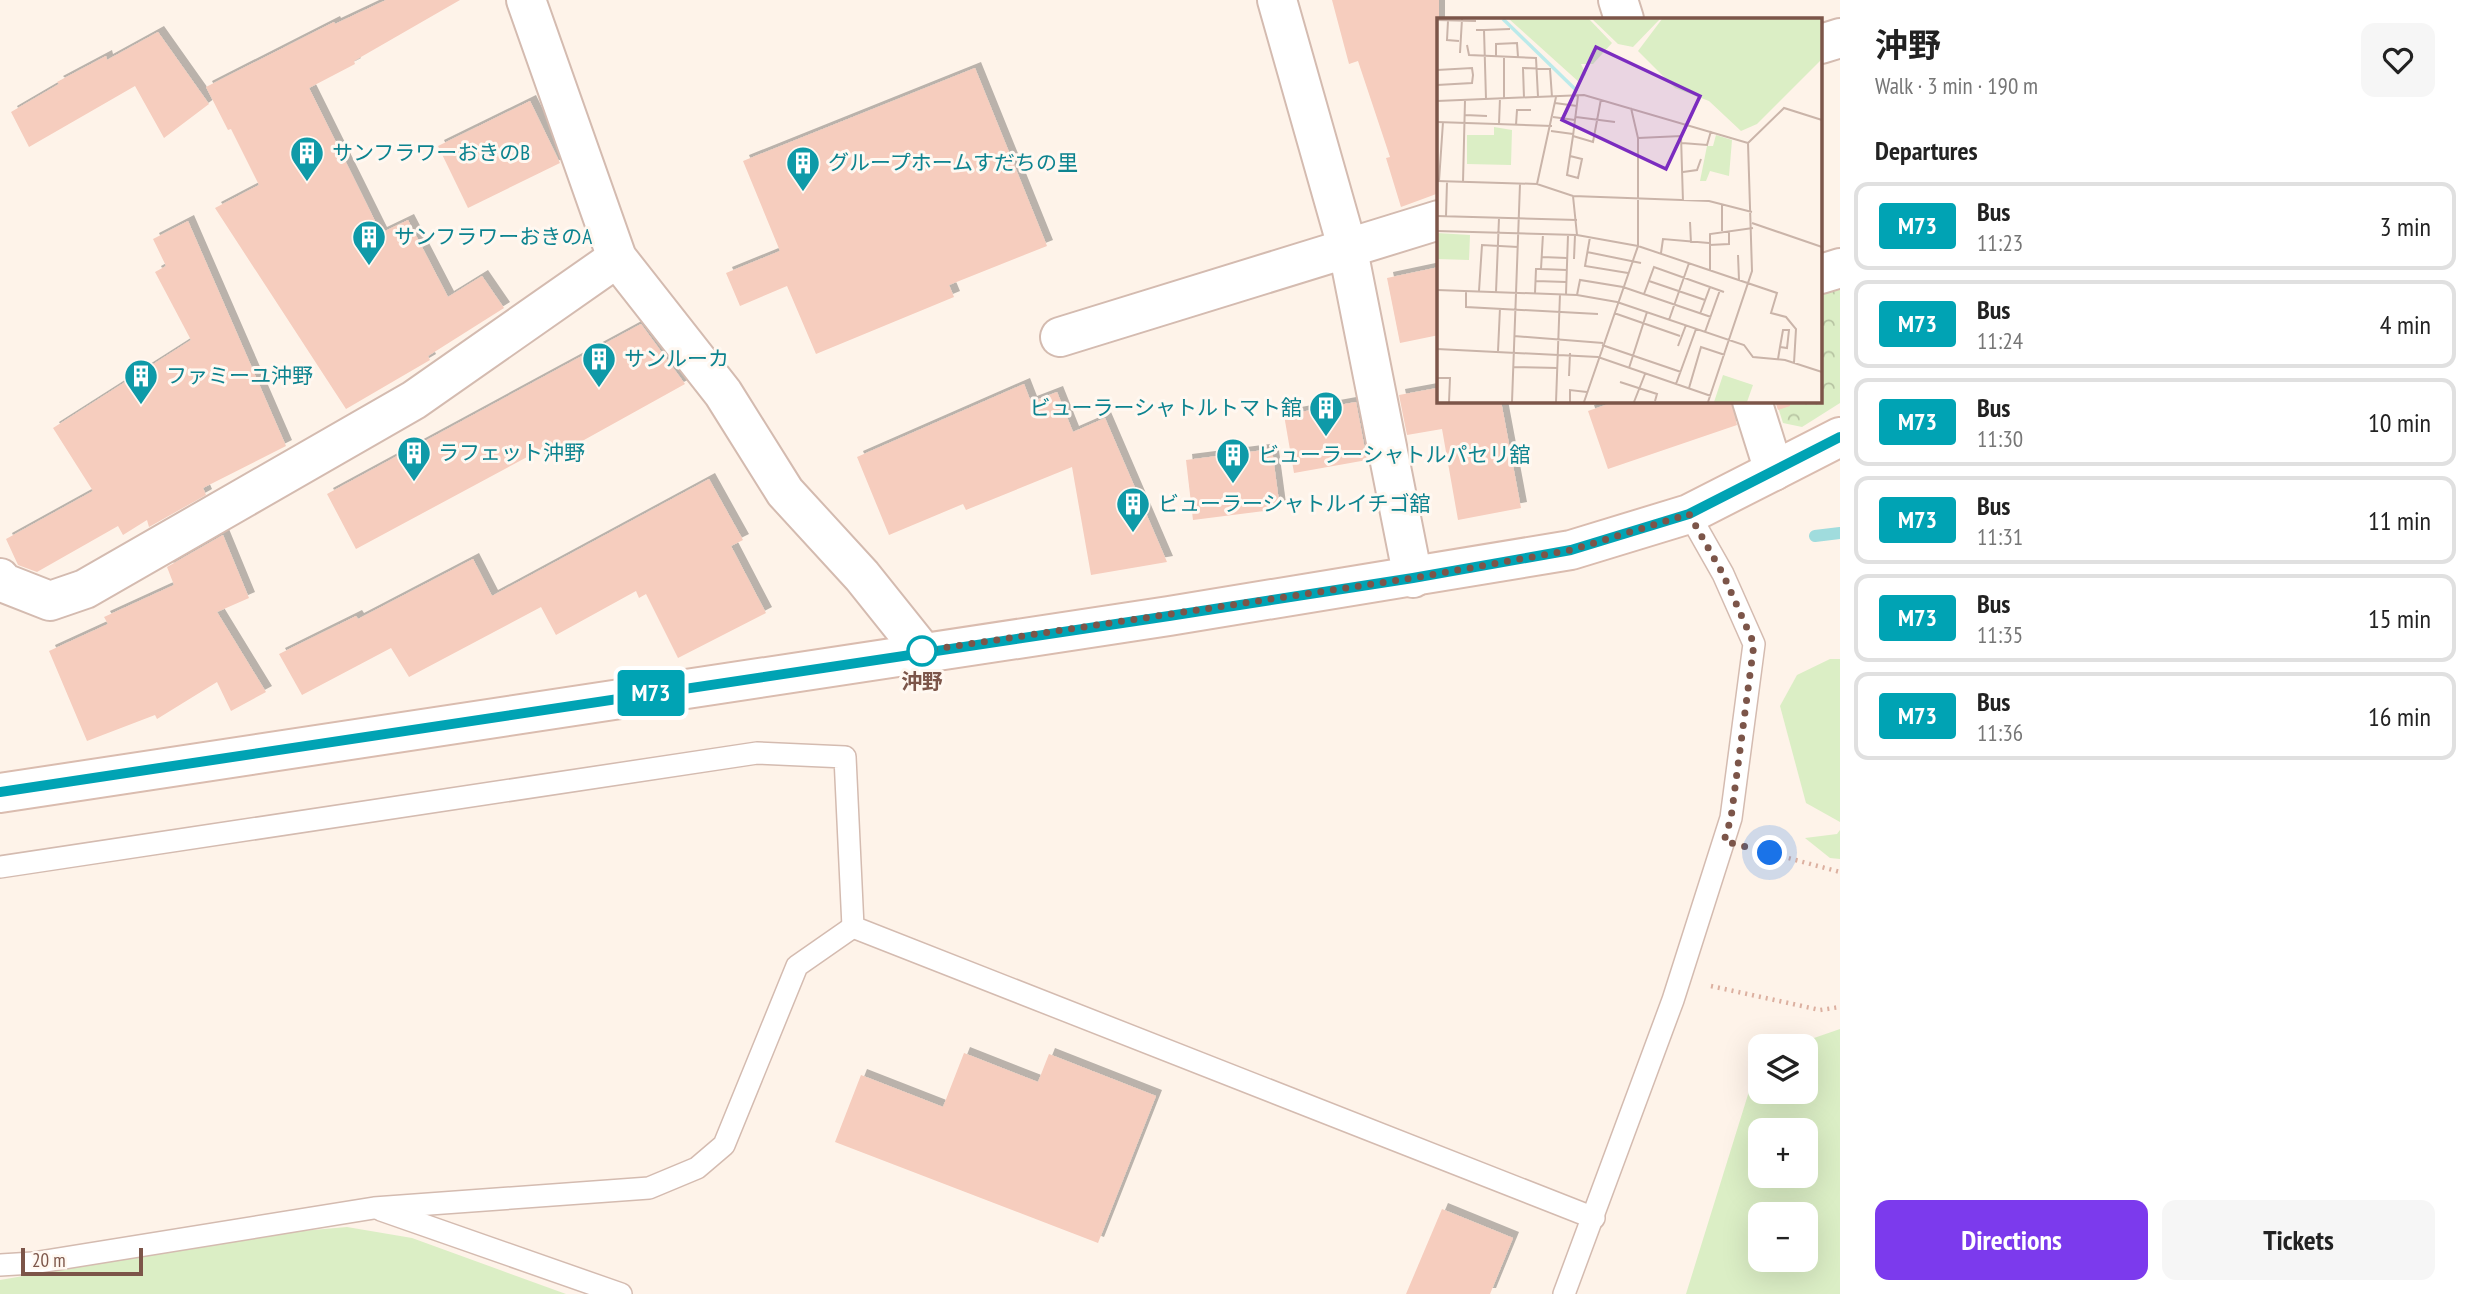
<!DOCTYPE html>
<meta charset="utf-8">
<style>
:root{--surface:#fff;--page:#f6f6f6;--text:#222;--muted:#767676;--line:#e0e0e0;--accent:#7c3aed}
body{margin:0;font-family:"PT Sans Narrow","Noto Sans JP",sans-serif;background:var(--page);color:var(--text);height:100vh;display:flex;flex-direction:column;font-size:26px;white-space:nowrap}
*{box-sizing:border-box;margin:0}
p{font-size:23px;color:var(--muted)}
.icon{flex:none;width:38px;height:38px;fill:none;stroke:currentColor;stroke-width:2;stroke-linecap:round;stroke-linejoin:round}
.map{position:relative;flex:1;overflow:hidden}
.side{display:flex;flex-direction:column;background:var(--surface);width:630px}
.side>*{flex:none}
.badge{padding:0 14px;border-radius:5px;font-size:24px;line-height:46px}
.tools{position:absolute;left:1748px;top:1034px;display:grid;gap:14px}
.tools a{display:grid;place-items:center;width:70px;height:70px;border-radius:14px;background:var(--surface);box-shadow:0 7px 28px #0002;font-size:35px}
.scale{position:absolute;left:21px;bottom:18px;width:122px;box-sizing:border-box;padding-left:7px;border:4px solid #7c5549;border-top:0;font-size:19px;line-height:24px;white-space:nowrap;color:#7c5549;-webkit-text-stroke:5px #fff8f1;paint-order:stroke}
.you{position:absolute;width:35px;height:35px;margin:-18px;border:5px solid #fff;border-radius:50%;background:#1a73e8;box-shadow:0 0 0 10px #1a73e833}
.map>.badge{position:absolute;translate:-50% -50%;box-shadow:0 0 0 4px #fff}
h2{padding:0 35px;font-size:26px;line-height:63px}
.round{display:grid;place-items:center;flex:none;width:74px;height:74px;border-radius:14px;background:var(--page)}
.headline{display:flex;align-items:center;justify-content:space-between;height:119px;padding:0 35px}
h1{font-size:33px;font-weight:700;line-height:52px}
.button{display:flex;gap:14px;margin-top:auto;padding:14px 35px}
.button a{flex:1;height:80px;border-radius:14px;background:var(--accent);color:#fff;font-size:28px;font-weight:700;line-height:80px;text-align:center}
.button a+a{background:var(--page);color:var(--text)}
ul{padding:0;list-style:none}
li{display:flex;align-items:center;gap:21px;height:88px;margin:0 14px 10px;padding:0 21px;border:4px solid var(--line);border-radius:14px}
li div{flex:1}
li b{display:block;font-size:26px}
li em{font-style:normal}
li .badge{min-width:77px;font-weight:700;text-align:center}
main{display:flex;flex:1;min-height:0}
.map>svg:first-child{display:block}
.grass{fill:#dbeec5;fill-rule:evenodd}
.park{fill:url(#park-crowns)}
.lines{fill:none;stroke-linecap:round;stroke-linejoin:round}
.stream{stroke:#a0dcdd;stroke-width:12}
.building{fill:#f6cdbe;filter:url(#shadow)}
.lane-casing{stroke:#d4bbb0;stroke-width:24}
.street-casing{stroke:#d4bbb0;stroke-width:42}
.secondary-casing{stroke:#dabcaf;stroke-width:42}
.path{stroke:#dcb0a0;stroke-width:4.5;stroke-dasharray:2 5;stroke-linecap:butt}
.lane{stroke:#fff;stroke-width:21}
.street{stroke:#fff;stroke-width:38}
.secondary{stroke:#fff;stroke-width:38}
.line-casing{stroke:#fff;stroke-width:16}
.line{stroke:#00a3b4;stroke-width:10}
.walk{stroke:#7c5549;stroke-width:7;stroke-dasharray:0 12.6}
.stop-dot{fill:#fff;stroke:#00a3b4;stroke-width:3.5}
.labels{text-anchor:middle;stroke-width:6;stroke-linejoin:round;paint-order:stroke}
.culture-label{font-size:21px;fill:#0d838f;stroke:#fff8f1;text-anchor:start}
.stop-label{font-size:21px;font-weight:bold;fill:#7c5549;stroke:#fff8f1}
.inset-river{fill:none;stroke:#bbeaea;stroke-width:3.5}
.inset-road{fill:none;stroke:#cab4a9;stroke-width:2}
.view{fill:#7b2cbf;fill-opacity:0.15;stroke:#7b2cbf;stroke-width:3.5}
.inset-edge{fill:none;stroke:#7c5549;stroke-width:3.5}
</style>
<main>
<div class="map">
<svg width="1840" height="1294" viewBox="0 0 1840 1294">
<defs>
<pattern id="park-crowns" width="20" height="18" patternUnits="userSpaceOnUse" patternTransform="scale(1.75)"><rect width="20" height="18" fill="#dbeec5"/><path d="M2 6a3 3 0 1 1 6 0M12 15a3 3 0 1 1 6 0" fill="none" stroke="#b7c4a2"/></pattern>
<filter id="shadow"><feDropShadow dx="6" dy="-6" stdDeviation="0" flood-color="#0004"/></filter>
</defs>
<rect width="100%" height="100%" fill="#fef3e9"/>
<g class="grass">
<polygon points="1830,659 1840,659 1840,822 1806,803 1780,706 1797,675"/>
<polygon points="1840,830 1840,859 1830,858 1805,838 1837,834"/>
<path d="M1840,1029V1294H1686L1760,1056V1092H1806V1046H1763L1767,1035L1814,1038ZM1760,1130H1806V1176H1760ZM1760,1214H1806V1260H1760Z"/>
<polygon points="347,1227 412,1238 566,1294 0,1294 0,1280 267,1234"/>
</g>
<polygon class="park" points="1840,286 1840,403 1802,427 1783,423 1776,401 1821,401 1821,291"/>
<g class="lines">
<polyline class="stream" points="1815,536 1840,533"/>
</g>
<g class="building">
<polygon points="386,0 460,0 354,61 355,64 309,88 381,233 408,220 448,297 482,276 504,308 428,356 430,360 346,409 215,208 259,185 231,129 228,130 206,87 334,22 335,24"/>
<polygon points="1332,0 1439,0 1439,193 1401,207 1386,158 1390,157 1358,61 1349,64"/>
<polygon points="158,32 209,104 164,138 135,86 29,147 11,112 59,84 57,82 106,56 107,60"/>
<polygon points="975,68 1047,246 949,285 954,297 816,354 787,286 740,306 726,273 780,251 743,161"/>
<polygon points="530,101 560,163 468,208 438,146"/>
<polygon points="188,221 286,446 203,488 206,495 149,527 147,520 123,535 118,526 37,572 18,565 6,539 93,491 53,428 191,340 155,272 166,266 153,239"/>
<polygon points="1439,267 1439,335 1400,343 1387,278"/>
<polygon points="641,324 685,384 548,460 542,449 356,549 327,494"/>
<polygon points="1024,384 1031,402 1057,392 1073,432 1105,418 1167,562 1091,575 1072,467 966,510 963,504 889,535 857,457"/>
<polygon points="1437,388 1439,401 1501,401 1521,508 1458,520 1442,429 1407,435 1399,395"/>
<polygon points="1617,401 1731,401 1737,425 1608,469 1588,411"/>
<polygon points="1775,401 1790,401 1790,406 1778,410"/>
<polygon points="1356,402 1367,460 1294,473 1284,415"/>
<polygon points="1272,449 1280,509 1193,520 1186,460"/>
<polygon points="709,479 743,540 731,546 766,613 678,658 646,594 639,598 636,591 556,635 541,607 409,677 391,648 302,695 279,654 356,616 358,619 473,559 492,596"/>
<polygon points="223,535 249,598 217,612 266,692 231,711 217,682 157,719 155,715 87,741 49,651 108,624 104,617 174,585 167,567"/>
<polygon points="964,1053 1038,1082 1049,1054 1156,1096 1098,1243 835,1142 861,1075 943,1107"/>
<polygon points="1442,1209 1513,1238 1490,1294 1406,1294"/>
</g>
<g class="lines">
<g class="lane-casing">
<g id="lane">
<polyline points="0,867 757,753 845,757 853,927 1594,1218"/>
<polyline points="381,1210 621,1294"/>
<polyline points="0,1265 33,1263 374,1208 649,1188 697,1168 724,1145 797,966 853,927"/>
<polyline points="1564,1294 1673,1000 1731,818 1754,644 1723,574 1689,514"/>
</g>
</g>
<g class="street-casing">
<g id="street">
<polyline points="526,0 617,258 723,393 785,492 862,576 922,651"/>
<polyline points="1277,0 1348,250 1413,578"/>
<polyline points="1618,0 1624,19"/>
<polyline points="1821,44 1840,38"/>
<polyline points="1821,274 1840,268"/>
<polyline points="1060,337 1439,220"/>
<polyline points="1752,401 1774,471"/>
<polyline points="0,578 4,583 50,601 85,589 414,400 617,258"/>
</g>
</g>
<g class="secondary-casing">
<polyline id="secondary" points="0,793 1169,616 1571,550 1689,514 1840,437"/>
</g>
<g class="path">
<polyline points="1755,849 1840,872"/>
<polyline points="1711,986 1820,1010 1840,1007"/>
</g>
<use href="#lane" class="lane"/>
<use href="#street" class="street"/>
<use href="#secondary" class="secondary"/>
</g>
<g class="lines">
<g class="line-casing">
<polyline id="line" points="0,792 1169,616 1413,578 1571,550 1689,514 1840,437"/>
</g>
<use href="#line" class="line"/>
<polyline class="walk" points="922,651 1413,578 1571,550 1689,514 1723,574 1754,644 1731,818 1724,841 1770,853"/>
</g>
<defs>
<g id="building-pin" transform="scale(1.75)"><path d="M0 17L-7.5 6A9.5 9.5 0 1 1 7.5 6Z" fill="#0f9aa8" stroke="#fff8f1"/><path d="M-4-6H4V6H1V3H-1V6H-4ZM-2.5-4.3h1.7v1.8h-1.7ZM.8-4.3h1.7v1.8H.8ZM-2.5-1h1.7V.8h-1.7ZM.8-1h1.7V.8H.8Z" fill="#fff"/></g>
</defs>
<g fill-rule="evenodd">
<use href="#building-pin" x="307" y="153"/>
<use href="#building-pin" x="803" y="163"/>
<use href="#building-pin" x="369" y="237"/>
<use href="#building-pin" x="599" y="359"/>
<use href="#building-pin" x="141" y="376"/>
<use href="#building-pin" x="1326" y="408"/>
<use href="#building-pin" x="414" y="453"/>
<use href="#building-pin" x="1233" y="455"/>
<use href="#building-pin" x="1133" y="504"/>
</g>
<circle class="stop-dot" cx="922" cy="651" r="14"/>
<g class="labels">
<g class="culture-label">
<text x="332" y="160">サンフラワーおきのB</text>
<text x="828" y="170">グループホームすだちの里</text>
<text x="394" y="244">サンフラワーおきのA</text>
<text x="624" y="366">サンルーカ</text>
<text x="166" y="383">ファミーユ沖野</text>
<text x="1302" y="415" text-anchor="end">ビューラーシャトルトマト舘</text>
<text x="438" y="460">ラフェット沖野</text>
<text x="1258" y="462">ビューラーシャトルパセリ舘</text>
<text x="1158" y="511">ビューラーシャトルイチゴ舘</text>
</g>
<g class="stop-label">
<text x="922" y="689">沖野</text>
</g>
</g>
<g transform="translate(1437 18)">
<rect width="385" height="385" fill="#fef3e9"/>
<path d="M72,1H152L175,25L156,46H144L149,56L143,65ZM155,1H223L196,29L181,26ZM225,1H385V41L320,106L304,113L272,83L238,70L201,33ZM57,109L75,112L74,147L30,146V117H57ZM0,215L33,217L32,242L0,241ZM286,357L316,367L310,384H277Z" fill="#dbeec5"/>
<path d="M279,117L295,122L292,158L273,153L269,163H263L270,128H276Z" fill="#dbeec5"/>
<path class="inset-river" d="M66,1L140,73"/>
<path class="inset-road" d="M0,2L39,3M11,3L10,22L22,23M39,12H47L49,81M47,12L73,11M30,27L32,37L99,40L101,79M23,35L25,1M59,39V26L80,25L81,39M67,39V80M0,52L35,50L36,57L35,65L0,67M141,78L136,118L156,124L164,81M87,80L86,50L113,51L115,79M0,83L147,77L311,125L315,253L271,384M118,85L140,88M28,97L50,98M116,99L138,102M139,99L178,104M0,104L115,108M62,106L63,80M79,107L80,92H94M114,113L136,116M201,120L244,118L246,184M245,125L270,127L274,113M311,125L347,90L385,102M133,138L145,141L141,160L130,157L136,118M246,154L260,152L264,141M0,163L100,166L136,178L272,183L315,194M2,163L6,104M26,164L28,82M100,166L119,79M136,178L140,217M285,187V213M0,198L140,202M9,198L10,164M253,204L254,225M315,205L385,229M0,213L140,217L201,228L340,275L334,295L349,299L359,311L357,345M106,216L104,251L130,252M153,219L148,248L191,255M272,227L292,226V213M150,234L204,245M224,235L226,221L272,225M301,237L302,262M105,239L130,240M137,241L138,217M273,252V216L316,210M99,263L129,264M212,263L268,282M0,272L140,277L180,284L307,327L316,339L348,342L385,354M29,273V289L161,296M42,273L45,227L81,229M59,274L62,200M98,275L99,251H104M129,276L131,217M207,276L217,249L287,274M140,277L143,262L186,269L274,299M177,295L243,318M263,296L273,269M232,302L252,245M268,314L283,272M77,318L166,325M165,327L244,354M241,328L249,307M0,331L161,339L274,378M61,333L63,290M341,341L343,329L346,312H352L350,330L343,329M76,349L121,350M192,350L210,294M132,358L133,335M0,360H13L12,384M183,364L220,376L218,383M239,366L259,311M252,370L264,329L288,337M75,384L83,166M119,384L123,276M133,384V372L150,374M147,384L201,228V120L194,90M197,384L208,356"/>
<path class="view" d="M159,29L263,78L229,151L125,102Z"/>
<rect width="385" height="385" class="inset-edge"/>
</g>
</svg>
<div class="tools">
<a><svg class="icon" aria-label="layers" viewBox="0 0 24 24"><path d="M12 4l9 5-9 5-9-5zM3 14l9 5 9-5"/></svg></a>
<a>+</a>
<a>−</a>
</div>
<div class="scale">20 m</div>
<div class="you" style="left:1770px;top:853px"></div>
<b class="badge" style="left:651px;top:693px;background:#00a3b4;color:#fff">M73</b>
</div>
<section class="side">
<div class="headline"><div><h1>沖野</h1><p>Walk · 3 min · 190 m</p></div><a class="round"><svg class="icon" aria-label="heart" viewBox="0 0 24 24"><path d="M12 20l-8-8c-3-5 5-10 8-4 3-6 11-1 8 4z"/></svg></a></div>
<h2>Departures</h2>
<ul>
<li><span class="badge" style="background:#00a3b4;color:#fff">M73</span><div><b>Bus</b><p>11:23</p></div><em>3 min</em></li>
<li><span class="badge" style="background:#00a3b4;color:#fff">M73</span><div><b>Bus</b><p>11:24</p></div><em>4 min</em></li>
<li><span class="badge" style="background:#00a3b4;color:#fff">M73</span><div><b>Bus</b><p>11:30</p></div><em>10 min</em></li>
<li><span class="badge" style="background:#00a3b4;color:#fff">M73</span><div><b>Bus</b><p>11:31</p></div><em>11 min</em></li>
<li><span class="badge" style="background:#00a3b4;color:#fff">M73</span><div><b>Bus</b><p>11:35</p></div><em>15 min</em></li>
<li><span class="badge" style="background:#00a3b4;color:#fff">M73</span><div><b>Bus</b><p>11:36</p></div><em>16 min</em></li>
</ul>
<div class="button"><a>Directions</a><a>Tickets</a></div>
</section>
</main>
